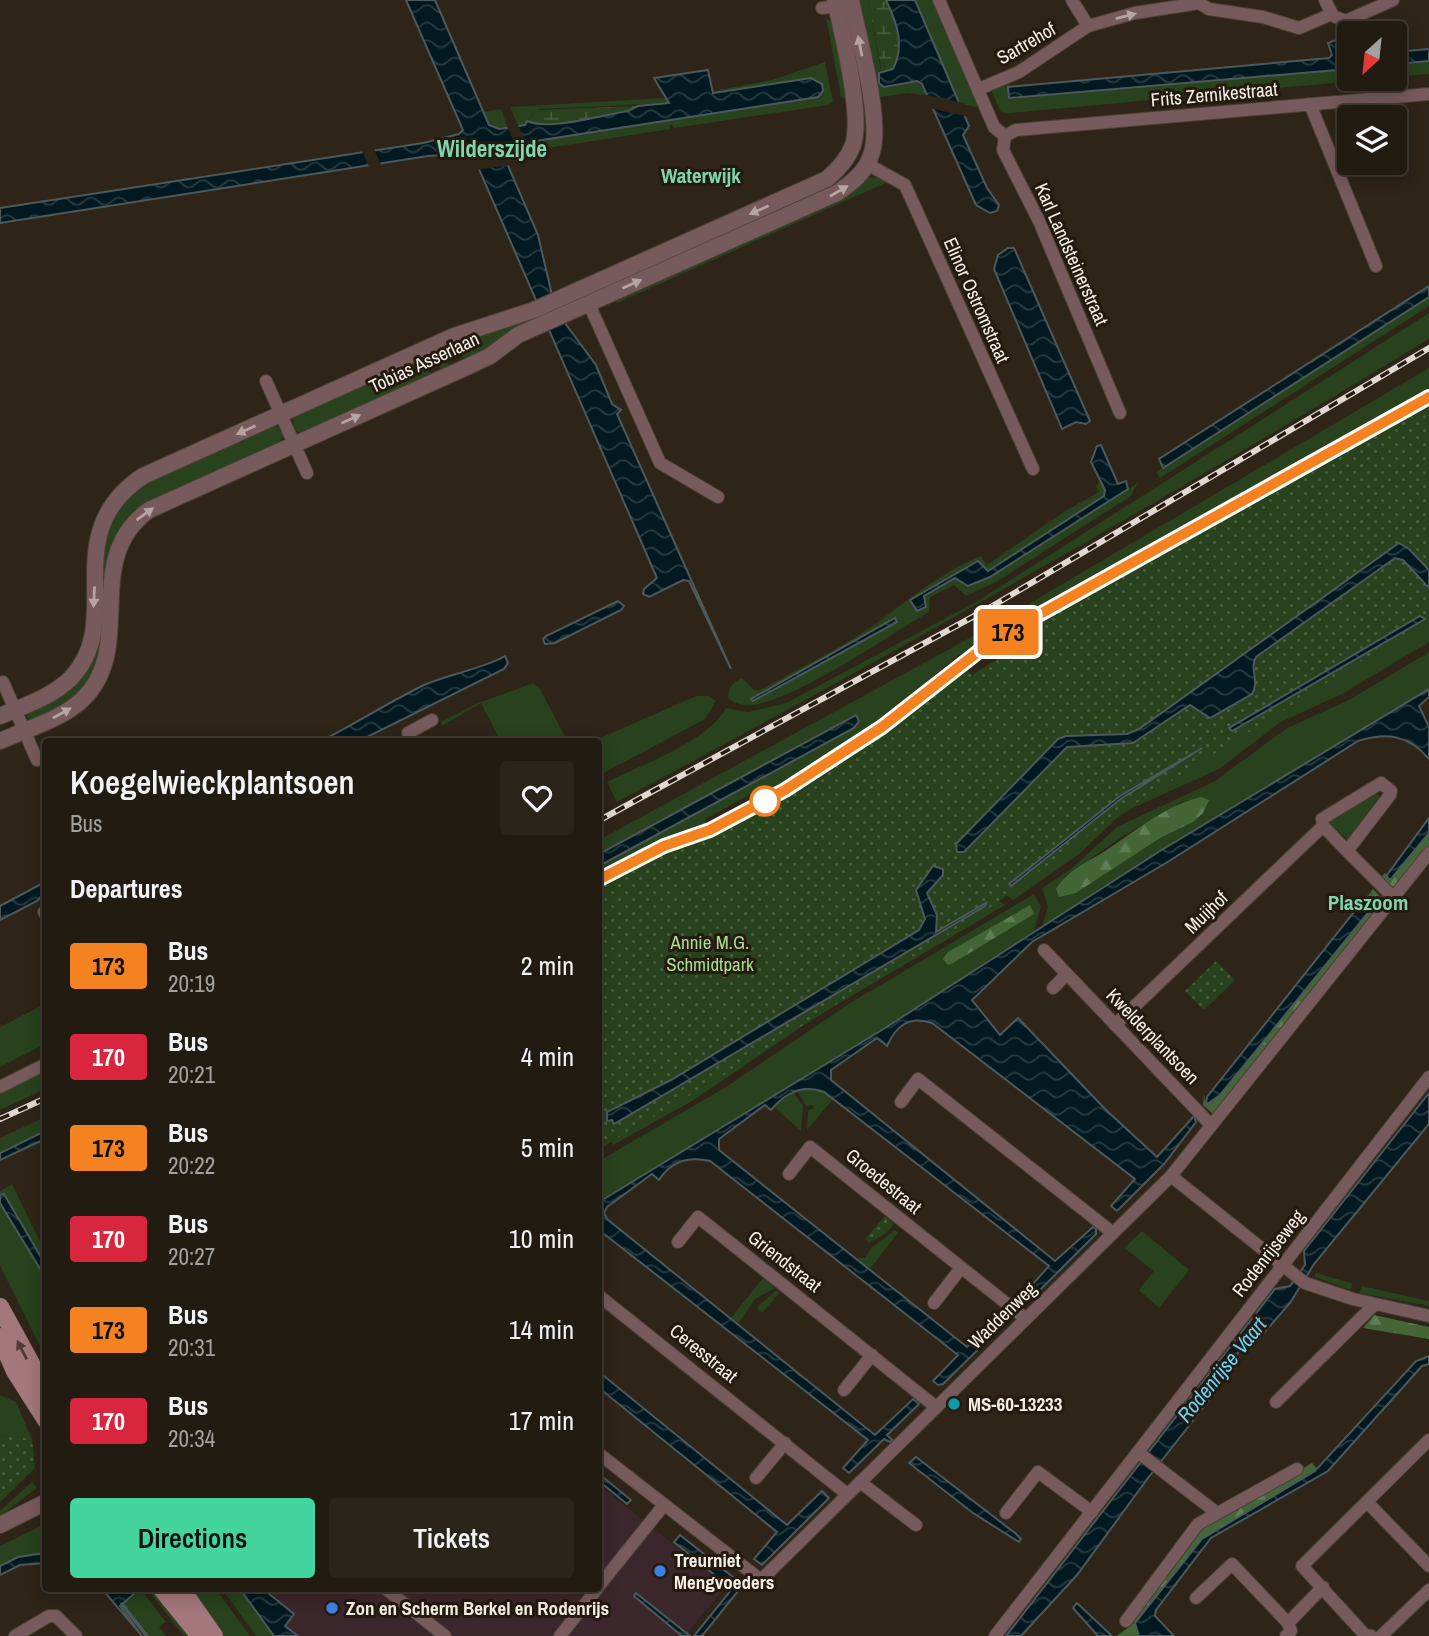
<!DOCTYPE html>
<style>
:root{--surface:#221b12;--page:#2a241b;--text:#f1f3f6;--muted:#a2a19f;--line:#3f3932;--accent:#44d49f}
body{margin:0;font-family:"Archivo Narrow",sans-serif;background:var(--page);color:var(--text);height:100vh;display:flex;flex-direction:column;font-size:26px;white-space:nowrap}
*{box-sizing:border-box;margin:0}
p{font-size:23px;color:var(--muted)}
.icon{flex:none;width:38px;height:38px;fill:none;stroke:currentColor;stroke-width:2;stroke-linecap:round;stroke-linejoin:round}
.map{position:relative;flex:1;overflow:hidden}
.sheet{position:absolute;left:42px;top:738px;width:560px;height:854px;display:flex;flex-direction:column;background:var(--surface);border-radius:7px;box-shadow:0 4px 18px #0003,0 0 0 2px var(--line)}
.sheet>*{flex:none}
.badge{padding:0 14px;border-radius:5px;font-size:24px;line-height:46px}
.needle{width:46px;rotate:207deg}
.fabs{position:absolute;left:1337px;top:21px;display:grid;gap:14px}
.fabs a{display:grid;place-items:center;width:70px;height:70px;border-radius:7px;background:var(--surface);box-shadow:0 4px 18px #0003,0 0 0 2px var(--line);font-size:35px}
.map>.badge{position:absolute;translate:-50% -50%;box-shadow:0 0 0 4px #fff}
h2{padding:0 28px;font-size:26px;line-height:63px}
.round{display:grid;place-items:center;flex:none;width:74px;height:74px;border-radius:7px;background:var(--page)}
.summary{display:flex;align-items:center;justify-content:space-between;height:119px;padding:0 28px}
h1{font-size:33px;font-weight:600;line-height:52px}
.cta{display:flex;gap:14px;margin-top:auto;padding:14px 28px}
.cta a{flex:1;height:80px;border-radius:7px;background:var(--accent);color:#111;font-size:28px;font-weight:600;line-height:80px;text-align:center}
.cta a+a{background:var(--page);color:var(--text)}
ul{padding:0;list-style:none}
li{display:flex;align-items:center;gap:21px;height:91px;padding:0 28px}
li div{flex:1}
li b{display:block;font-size:26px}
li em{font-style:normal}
li .badge{min-width:77px;font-weight:700;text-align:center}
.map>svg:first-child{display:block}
.commercial{fill:#3b272b}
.grass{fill:#27421c;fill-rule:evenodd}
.forest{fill:url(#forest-firs)}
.wetland{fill:url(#wetland-marsh)}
.park{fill:url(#park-dots)}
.water{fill:url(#water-waves);stroke:#4c595c;stroke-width:2}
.pier{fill:#2e2418}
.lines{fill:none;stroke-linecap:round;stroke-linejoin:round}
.stream{stroke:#4c595c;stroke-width:3.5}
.minor-casing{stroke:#4a4035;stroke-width:14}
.tertiary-casing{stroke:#4a4035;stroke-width:18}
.secondary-casing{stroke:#4a4035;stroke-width:19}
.minor{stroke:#765a5c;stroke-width:12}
.tertiary{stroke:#765a5c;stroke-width:16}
.secondary{stroke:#a3777b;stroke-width:18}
.rail-casing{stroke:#e1d9d1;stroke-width:6}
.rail{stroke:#241a0f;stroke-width:3.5;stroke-dasharray:10;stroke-linecap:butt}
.oneway{fill:#b6a4a2}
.oneway2{fill:#503b35}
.line-casing{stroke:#fff;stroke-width:16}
.line{stroke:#f58220;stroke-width:10}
.stop-dot{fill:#fff;stroke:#f58220;stroke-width:3.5}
.culture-dot{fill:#0f9aa8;stroke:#241a0f;stroke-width:2.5}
.shop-dot{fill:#3f7fe0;stroke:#241a0f;stroke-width:2.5}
.labels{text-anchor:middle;stroke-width:6;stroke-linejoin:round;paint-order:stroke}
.street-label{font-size:19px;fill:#f6efe7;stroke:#241a0f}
.park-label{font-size:19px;fill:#a8dd95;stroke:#241a0f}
.poi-label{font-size:19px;font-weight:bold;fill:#f6efe7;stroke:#241a0f;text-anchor:start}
.neighbourhood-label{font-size:21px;font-weight:bold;fill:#7fd5af;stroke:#241a0f}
.water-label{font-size:21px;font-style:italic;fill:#68d2f7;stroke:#241a0f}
.quarter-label{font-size:23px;font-weight:bold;fill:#7fd5af;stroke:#241a0f}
</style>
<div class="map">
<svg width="1429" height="1636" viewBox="0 0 1429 1636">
<defs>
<pattern id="forest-firs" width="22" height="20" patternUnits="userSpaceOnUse" patternTransform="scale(1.75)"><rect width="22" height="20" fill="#446637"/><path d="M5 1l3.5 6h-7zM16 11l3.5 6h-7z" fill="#607c54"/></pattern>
<pattern id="wetland-marsh" width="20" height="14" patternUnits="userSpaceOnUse" patternTransform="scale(1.75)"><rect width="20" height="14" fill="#27421c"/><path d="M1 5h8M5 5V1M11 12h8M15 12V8" fill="none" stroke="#475e3d"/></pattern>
<pattern id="park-dots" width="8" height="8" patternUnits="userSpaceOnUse" patternTransform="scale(1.75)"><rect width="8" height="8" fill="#27421c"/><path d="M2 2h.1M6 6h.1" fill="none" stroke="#475e3d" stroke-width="1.8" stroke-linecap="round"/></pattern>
<pattern id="water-waves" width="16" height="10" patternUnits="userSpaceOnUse" patternTransform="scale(1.75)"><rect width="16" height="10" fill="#031921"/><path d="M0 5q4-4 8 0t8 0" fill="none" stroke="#283b41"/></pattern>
</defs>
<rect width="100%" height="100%" fill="#2e2418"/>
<polygon class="commercial" points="599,1485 726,1586 685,1636 276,1636 239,1589 598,1589"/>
<g class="grass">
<polygon points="855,0 868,0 884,87 917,81 928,96 908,93 873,98"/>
<polygon points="915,0 935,0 978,107 960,104"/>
<polygon points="826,18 833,23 849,102 841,96"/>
<polygon points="1429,61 1429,74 1395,77 1395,65"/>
<polygon points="825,62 833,102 828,105 675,128 672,125 669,126 671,129 534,150 524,142 818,97 823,87 818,81 712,91 772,80"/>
<polygon points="1349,69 1349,79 1378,79 1188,96 1187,88 1184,89 1184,97 1010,113 1001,112 990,88 1009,80 1011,99"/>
<polygon points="665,98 669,103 539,109 532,114 525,125 518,126 510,107"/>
<path d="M501,109L508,128C493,130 489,126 483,112Z"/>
<polygon points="879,177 890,181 617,303 613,296 865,178"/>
<polygon points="1429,297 1429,306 1160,478 1156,472"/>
<polygon points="542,311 545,319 488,354 466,359 459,355 456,348 460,341"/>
<path d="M1429,313V339C1163,501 892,655 617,802L607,782C641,765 709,741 726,708L748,712L786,703L976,602Z"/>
<polygon points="432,352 446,355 449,365 442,373"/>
<polygon points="418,357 420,361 423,359 431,375 301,433 294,430 293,417"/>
<polygon points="1429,368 1429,389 994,632 955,658 879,722 778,787 766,794 762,788 705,819 708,825 668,837 599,873 599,866 854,728 859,722 853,717 599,854 599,840 986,629"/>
<polygon points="270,425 279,427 284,435 279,444 129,522 100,666 80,695 35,720 27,718 28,712 79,674 101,548 126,493"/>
<path d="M1101,482L1105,490L1103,497L988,571L978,561L910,600L915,609L926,606L924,596L955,577L971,586L990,577L1138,483L1131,496L996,582L966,596L954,585L930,597L929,612C888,636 797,699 753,705C743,706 736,704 728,698C729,686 732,683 742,678L754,690H760C796,670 834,652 868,629C906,603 938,573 981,556L987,565L1065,511L1099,492L1096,486ZM895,619L897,621L751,700L754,697Z"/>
<polygon points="1429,610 1429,642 1342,694 1281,722 1219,769 1135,807 1118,817 1078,855 1013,900 998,890"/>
<path d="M1429,652V689L1160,851L1042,927L1048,907L1042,888L1071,869L1117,827L1215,781L1287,728L1349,700ZM1183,801L1193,822L1160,838L1076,893L1064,877L1120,838Z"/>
<polygon points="533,683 540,689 568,742 501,742 481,703 442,726 441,722 476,704"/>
<polygon points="696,696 709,696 716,701 705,719 600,775 598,742 591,742"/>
<polygon points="1377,794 1380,797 1349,841 1327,821"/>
<path d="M1034,894L1041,906L1034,931L885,1028L599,1202V1161L726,1087L847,1005ZM1030,906L1034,914L948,965V952Z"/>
<polygon points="992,896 1005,905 813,1019 692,1101 613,1145 598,1117"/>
<polygon points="45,1004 45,1044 0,1067 0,1027"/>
<polygon points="45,1069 45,1089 0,1110 0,1091"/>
<polygon points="807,1088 821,1091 833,1099 807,1130 808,1110 814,1109 812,1105 807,1107 796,1090"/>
<polygon points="793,1092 803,1106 801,1131 774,1107"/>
<polygon points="45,1117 45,1131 0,1153 0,1138"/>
<polygon points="12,1184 45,1252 45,1356 0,1266 0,1191"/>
<polygon points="895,1230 898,1233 869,1270 855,1258 865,1258 871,1248"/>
<polygon points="1142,1231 1189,1270 1159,1308 1139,1290 1154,1271 1124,1248"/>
<polygon points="1315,1273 1352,1283 1351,1290 1315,1277"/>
<polygon points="763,1278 775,1288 755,1299 738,1324 730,1319"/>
<polygon points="1362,1286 1429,1301 1429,1306 1359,1293"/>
<polygon points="777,1290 779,1293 762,1313 756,1308"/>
<polygon points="0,1395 16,1402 32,1439 0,1435"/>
<polygon points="32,1482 37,1488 0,1516 0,1511"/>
<polygon points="45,1524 45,1553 18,1557 0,1566 0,1546"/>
<polygon points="147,1589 154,1589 196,1636 184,1636"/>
<polygon points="184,1589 216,1589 250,1636 219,1636"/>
<polygon points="222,1589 240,1589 274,1636 256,1636"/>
<polygon points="142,1591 166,1622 159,1627 166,1636 144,1636 120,1606"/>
</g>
<g class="forest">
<path d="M1201,797L1209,800L1203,813L1193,822L1160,838L1076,893L1059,897L1056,889C1067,871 1085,863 1102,853C1135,832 1163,806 1201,797Z"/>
<polygon points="1429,833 1429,845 1396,886 1390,887 1379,879 1385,873 1391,879"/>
<polygon points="1373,889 1384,900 1213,1114 1203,1105 1204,1094 1205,1102 1292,1007 1367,914 1375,902 1372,894 1367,897"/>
<polygon points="1030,905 1034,914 953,963 948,965 943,959 948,952"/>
<polygon points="1374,1315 1429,1327 1429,1339 1363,1328"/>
<polygon points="1312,1463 1317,1469 1315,1471 1202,1539 1135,1623 1139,1636 1117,1636 1134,1623 1132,1617 1201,1527"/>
</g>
<g class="wetland">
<path d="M868,0H886C897,23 905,45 893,69L882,72Z"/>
<path d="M638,106L628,111C602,115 550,131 527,121L536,110Z"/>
</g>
<g class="park">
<polygon points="1429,403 1429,619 1114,817 984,912 722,1076 599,1149 599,886 667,851 707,838 794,791 891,729 965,667 972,675 1014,649 1009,638"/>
<polygon points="1216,961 1235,980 1204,1010 1185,991"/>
<polygon points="885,1216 894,1224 886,1233 869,1243 865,1239"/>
<polygon points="0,1435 32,1439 35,1468 0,1502"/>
</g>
<g class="water">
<path d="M406,0H435L489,125L499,129L525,125L527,121C550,131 602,115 628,111L638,106L669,103L654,78L708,70L713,93L811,78L822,84L823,91L818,97L510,145L503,154L538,235L552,295L562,319L596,365L612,404L621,410L617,414L731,669L689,581L683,580L649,597L643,594L644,589L657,578L472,153L428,156L0,223V208L423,143L459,134L463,130Z"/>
<path d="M886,0H915L969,126L963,135L987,188L999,205L997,211L990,213L976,205L922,84L917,81L884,87L879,83V73L893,69C905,45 897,23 886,0Z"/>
<polygon points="1346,36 1349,42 1349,69 1009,98 1008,87 1329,58 1332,55 1328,43"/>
<polygon points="1429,49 1429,61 1395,64 1395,52"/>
<polygon points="1008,248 1014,248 1090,421 1086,424 1076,422 1062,429 994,269 998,255"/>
<polygon points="1429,286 1429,297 1163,468 1159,459"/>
<polygon points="1101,445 1118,484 1126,481 1128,489 990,577 968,586 955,578 924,596 926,607 917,611 910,600 978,561 988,571 1104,496 1105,490 1091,462 1097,446"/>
<path d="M1399,543L1409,549L1429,570V588L1403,560L1395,558L1256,657C1249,668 1260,682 1252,694L1210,718L1190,705L1133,743L1067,747L964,852H957L956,844L1058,739L1066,736L1127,734L1139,729Z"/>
<polygon points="618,601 624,606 621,610 555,643 545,644 543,639 546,636"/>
<polygon points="1420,616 1425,619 1232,731 1229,728"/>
<polygon points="895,618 897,622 753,701 751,699"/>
<path d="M505,656L508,663L504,669L357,742H319C355,724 389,702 424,685C451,673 480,670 505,656Z"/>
<path d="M1429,689V697L1419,706L1429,727V759C1409,735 1387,732 1358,741L1166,863L1032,942L972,1000L1000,1035L1018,1018L1106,1110L1157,1157L1194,1116L1196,1122L1164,1164L1117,1211L1111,1206L1135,1179L932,1023C909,1015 896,1026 887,1046L877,1038L831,1070V1080L1055,1261L1093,1227L1096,1229V1234L1029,1301L1022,1296L1049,1266L824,1092C803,1084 785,1093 771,1110L765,1105L719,1139V1150L967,1347L1003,1312L1007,1315L1003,1325L943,1384L938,1385L933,1381L958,1355L710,1161C689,1156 671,1161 659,1180L652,1174L607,1207L604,1213L607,1219L875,1435L913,1399L919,1404L887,1435L892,1440L890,1442L884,1439L849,1473L843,1468L868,1440L599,1230V1202L885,1028L1160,851Z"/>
<polygon points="856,715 859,721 854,728 599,866 599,854"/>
<polygon points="1202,748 1122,798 1011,886 1009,884 1120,796"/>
<polygon points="1429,818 1429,833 1391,879 1388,879 1387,875"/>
<polygon points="933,866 943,869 943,875 927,893 937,915 936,932 986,903 985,906 614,1124 612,1120 607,1121 607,1112 671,1080 919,930 925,919 916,890"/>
<polygon points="43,883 45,892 37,901 0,920 0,906"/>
<polygon points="1374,895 1375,902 1367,914 1220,1095 1206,1105 1207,1097 1358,907 1367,897"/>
<polygon points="1429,1093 1429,1124 1314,1264 1290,1303 1251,1348 1242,1347 1237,1354 1239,1362 1148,1478 1077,1575 1021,1636 1006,1636 1275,1289 1290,1286 1305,1265 1304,1251"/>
<polygon points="45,1131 45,1139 0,1160 0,1153"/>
<polygon points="4,1194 45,1264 45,1277 0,1203 0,1195"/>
<polygon points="1429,1356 1429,1364 1422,1366 1328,1471 1211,1538 1156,1610 1155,1616 1174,1636 1139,1636 1135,1623 1202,1539 1315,1471 1416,1361"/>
<polygon points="599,1372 787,1525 822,1491 829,1498 762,1565 754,1559 777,1532 599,1388"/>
<polygon points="916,1457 1015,1533 1021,1539 1019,1542 973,1513 909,1463"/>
<polygon points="599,1474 631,1500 627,1504 599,1481"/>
<polygon points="680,1535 743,1585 702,1636 694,1636 732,1589 674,1542"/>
<polygon points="45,1553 45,1563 20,1565 0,1575 0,1566 18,1557"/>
<polygon points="102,1589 140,1589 120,1606 142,1636"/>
<polygon points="240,1589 263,1589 294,1614 285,1626 298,1636 274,1636"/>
<polygon points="636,1593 690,1636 682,1636 634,1596"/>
<polygon points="1077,1603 1112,1636 1098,1636 1073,1608"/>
</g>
<g class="pier">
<polygon points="923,94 964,103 969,117 929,108"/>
<polygon points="517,123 527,145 516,147 506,124"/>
<polygon points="373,147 382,167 370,169 361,149"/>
<polygon points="506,153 510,165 476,170 471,159"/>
</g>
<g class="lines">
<polyline class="stream" points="122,1604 147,1636"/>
<g class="minor-casing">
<g id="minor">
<polyline points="939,0 994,127 1005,136"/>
<polyline points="1072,0 1088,26"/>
<polyline points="1325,0 1333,16 1346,21 1393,0"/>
<polyline points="822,8 845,5"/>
<polyline points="979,89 1019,72 1088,26 1135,13 1199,3 1209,9 1263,17 1299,28 1332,14"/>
<polyline points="1310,104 1376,266"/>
<polyline points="1005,136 1016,130 1429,94"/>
<polyline points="1005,136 1003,150 1039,221 1120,413"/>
<polyline points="867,164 905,185 1033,469"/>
<polyline points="589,304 660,463 718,497"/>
<polyline points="266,381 307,473"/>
<polyline points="3,682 37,760"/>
<polyline points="412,742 408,733 432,720"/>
<polygon points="1381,783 1391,791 1390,795 1347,851 1323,826 1322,819"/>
<polyline points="1347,851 1393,897"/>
<polyline points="44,912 46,915"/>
<polyline points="1044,950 1211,1125"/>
<polyline points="1053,988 1066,975"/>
<polyline points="1115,1025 1323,826"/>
<polyline points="0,1087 46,1064"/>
<polyline points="901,1102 918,1079 1113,1233"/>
<polyline points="789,1174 810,1147 1026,1319"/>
<polyline points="1171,1176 1305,1283 1353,1299 1429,1316"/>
<polyline points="678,1242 698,1217 936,1407"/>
<polyline points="598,1295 847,1494"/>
<polyline points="934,1303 961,1268"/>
<polyline points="844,1390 872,1355"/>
<polyline points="1276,1402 1374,1305"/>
<polyline points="598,1453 761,1580 1171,1176 1429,853"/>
<polyline points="1139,1453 1217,1513"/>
<polyline points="756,1478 785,1443"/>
<polyline points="860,1482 916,1525"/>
<polyline points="1368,1503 1429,1566"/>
<polyline points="1006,1513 1038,1472 1092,1512"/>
<polyline points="598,1587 664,1505"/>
<polyline points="386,1589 445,1636"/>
<polyline points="1196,1598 1232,1564 1288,1623 1291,1631 1286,1636"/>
<polyline points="1126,1621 1198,1524 1297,1469"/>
<polyline points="1288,1623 1323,1587"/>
<polyline points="15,1636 49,1616 56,1616 76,1636"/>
<polyline points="560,1636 597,1589"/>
<polyline points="995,1636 1429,1077"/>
<polyline points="1371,1636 1365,1635 1302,1566 1429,1440"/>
<polyline points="1381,1636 1429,1590"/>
</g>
</g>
<g class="tertiary-casing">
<g id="tertiary">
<path d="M0,716C24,706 52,697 71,678C127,619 55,535 143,476L454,336L534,310L827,179C838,169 848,159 853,145C863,114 842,34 835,0"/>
<path d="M0,741C27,729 60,720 82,700C138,647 80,560 149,510L469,366L490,356L518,335L837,193C853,182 867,171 872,152C882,118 858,37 851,0"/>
<polyline points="0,1525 46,1502"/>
</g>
</g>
<g class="secondary-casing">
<g id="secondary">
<polyline points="0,1307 46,1391"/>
<polyline points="0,1337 15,1371 46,1420"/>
<polyline points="162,1589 200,1636"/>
<polyline points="181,1589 214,1636"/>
</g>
</g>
<use href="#minor" class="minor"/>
<use href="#tertiary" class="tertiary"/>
<use href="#secondary" class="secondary"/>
<g class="rail-casing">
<g id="rail">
<polyline points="598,821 989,608 1429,348"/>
<polyline points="0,1119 46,1098"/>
</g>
</g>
<use href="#rail" class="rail"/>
</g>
<defs><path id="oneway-solid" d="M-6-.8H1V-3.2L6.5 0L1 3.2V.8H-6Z" transform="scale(1.75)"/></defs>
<g class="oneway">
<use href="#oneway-solid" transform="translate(1126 16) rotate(-14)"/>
<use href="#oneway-solid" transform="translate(860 46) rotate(-101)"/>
<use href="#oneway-solid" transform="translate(839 191) rotate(-30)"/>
<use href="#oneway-solid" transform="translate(759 210) rotate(156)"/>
<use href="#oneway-solid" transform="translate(632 284) rotate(-24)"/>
<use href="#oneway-solid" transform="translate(351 419) rotate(-24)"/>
<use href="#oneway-solid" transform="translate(246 430) rotate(156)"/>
<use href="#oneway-solid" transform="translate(145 514) rotate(-36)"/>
<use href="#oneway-solid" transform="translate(94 597) rotate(93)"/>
<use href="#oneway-solid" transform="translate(62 713) rotate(-29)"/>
</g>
<use class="oneway2" href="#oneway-solid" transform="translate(22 1350) rotate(-117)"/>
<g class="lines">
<g class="line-casing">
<polyline id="line" points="598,880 664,846 710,830 785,790 882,727 992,641 1429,397"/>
</g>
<use href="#line" class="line"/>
</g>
<circle class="stop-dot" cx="765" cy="801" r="14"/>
<circle class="culture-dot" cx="954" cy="1404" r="7"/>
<g class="shop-dot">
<circle cx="660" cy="1571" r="7"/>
<circle cx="332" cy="1608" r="7"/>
</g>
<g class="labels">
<g class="street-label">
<text transform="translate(1026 43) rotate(-30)" y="7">Sartrehof</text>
<text transform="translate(1214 94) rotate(-5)" y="7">Frits Zernikestraat</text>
<text transform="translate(1072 254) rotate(66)" y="7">Karl Landsteinerstraat</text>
<text transform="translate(977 300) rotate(66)" y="7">Elinor Ostromstraat</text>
<text transform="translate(424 362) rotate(-25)" y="7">Tobias Asserlaan</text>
<text transform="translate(1206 912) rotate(-44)" y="7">Muijhof</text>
<text transform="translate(1153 1036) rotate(46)" y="7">Kwelderplantsoen</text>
<text transform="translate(884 1181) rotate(39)" y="7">Groedestraat</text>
<text transform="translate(1268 1253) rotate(-52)" y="7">Rodenrijseweg</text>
<text transform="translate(785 1261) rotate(38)" y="7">Griendstraat</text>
<text transform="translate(1002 1315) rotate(-44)" y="7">Waddenweg</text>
<text transform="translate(704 1353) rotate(39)" y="7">Ceresstraat</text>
</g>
<g class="park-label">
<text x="710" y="949">Annie M.G.<tspan x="710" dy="22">Schmidtpark</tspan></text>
</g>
<g class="poi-label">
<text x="968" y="1411">MS-60-13233</text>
<text x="674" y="1567">Treurniet<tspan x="674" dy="22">Mengvoeders</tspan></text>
<text x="346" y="1615">Zon en Scherm Berkel en Rodenrijs</text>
</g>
<g class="neighbourhood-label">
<text x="701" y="183">Waterwijk</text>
<text x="1368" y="910">Plaszoom</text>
</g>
<g class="water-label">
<text transform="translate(1222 1370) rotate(-51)" y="7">Rodenrijse Vaart</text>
</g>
<g class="quarter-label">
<text x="492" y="157">Wilderszijde</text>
</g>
</g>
</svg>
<div class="fabs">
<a><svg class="needle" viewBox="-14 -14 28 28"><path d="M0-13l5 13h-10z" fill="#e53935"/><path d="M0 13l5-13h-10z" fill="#a2a19f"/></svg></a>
<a><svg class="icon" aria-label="layers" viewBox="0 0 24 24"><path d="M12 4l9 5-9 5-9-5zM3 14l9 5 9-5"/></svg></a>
</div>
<b class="badge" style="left:1008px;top:632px;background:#f58220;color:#111">173</b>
<section class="sheet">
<div class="summary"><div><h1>Koegelwieckplantsoen</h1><p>Bus</p></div><a class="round"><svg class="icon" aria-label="heart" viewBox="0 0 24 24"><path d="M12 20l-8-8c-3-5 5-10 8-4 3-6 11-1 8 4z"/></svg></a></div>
<h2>Departures</h2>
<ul>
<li><span class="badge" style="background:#f58220;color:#111">173</span><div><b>Bus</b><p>20:19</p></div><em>2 min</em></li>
<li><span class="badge" style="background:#d7263d;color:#fff">170</span><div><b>Bus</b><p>20:21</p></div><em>4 min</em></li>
<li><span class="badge" style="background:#f58220;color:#111">173</span><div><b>Bus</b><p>20:22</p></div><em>5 min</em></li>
<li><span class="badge" style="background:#d7263d;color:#fff">170</span><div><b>Bus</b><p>20:27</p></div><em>10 min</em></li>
<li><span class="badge" style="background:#f58220;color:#111">173</span><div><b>Bus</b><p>20:31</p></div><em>14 min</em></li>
<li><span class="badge" style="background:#d7263d;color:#fff">170</span><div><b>Bus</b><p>20:34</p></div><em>17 min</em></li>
</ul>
<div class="cta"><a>Directions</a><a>Tickets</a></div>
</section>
</div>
